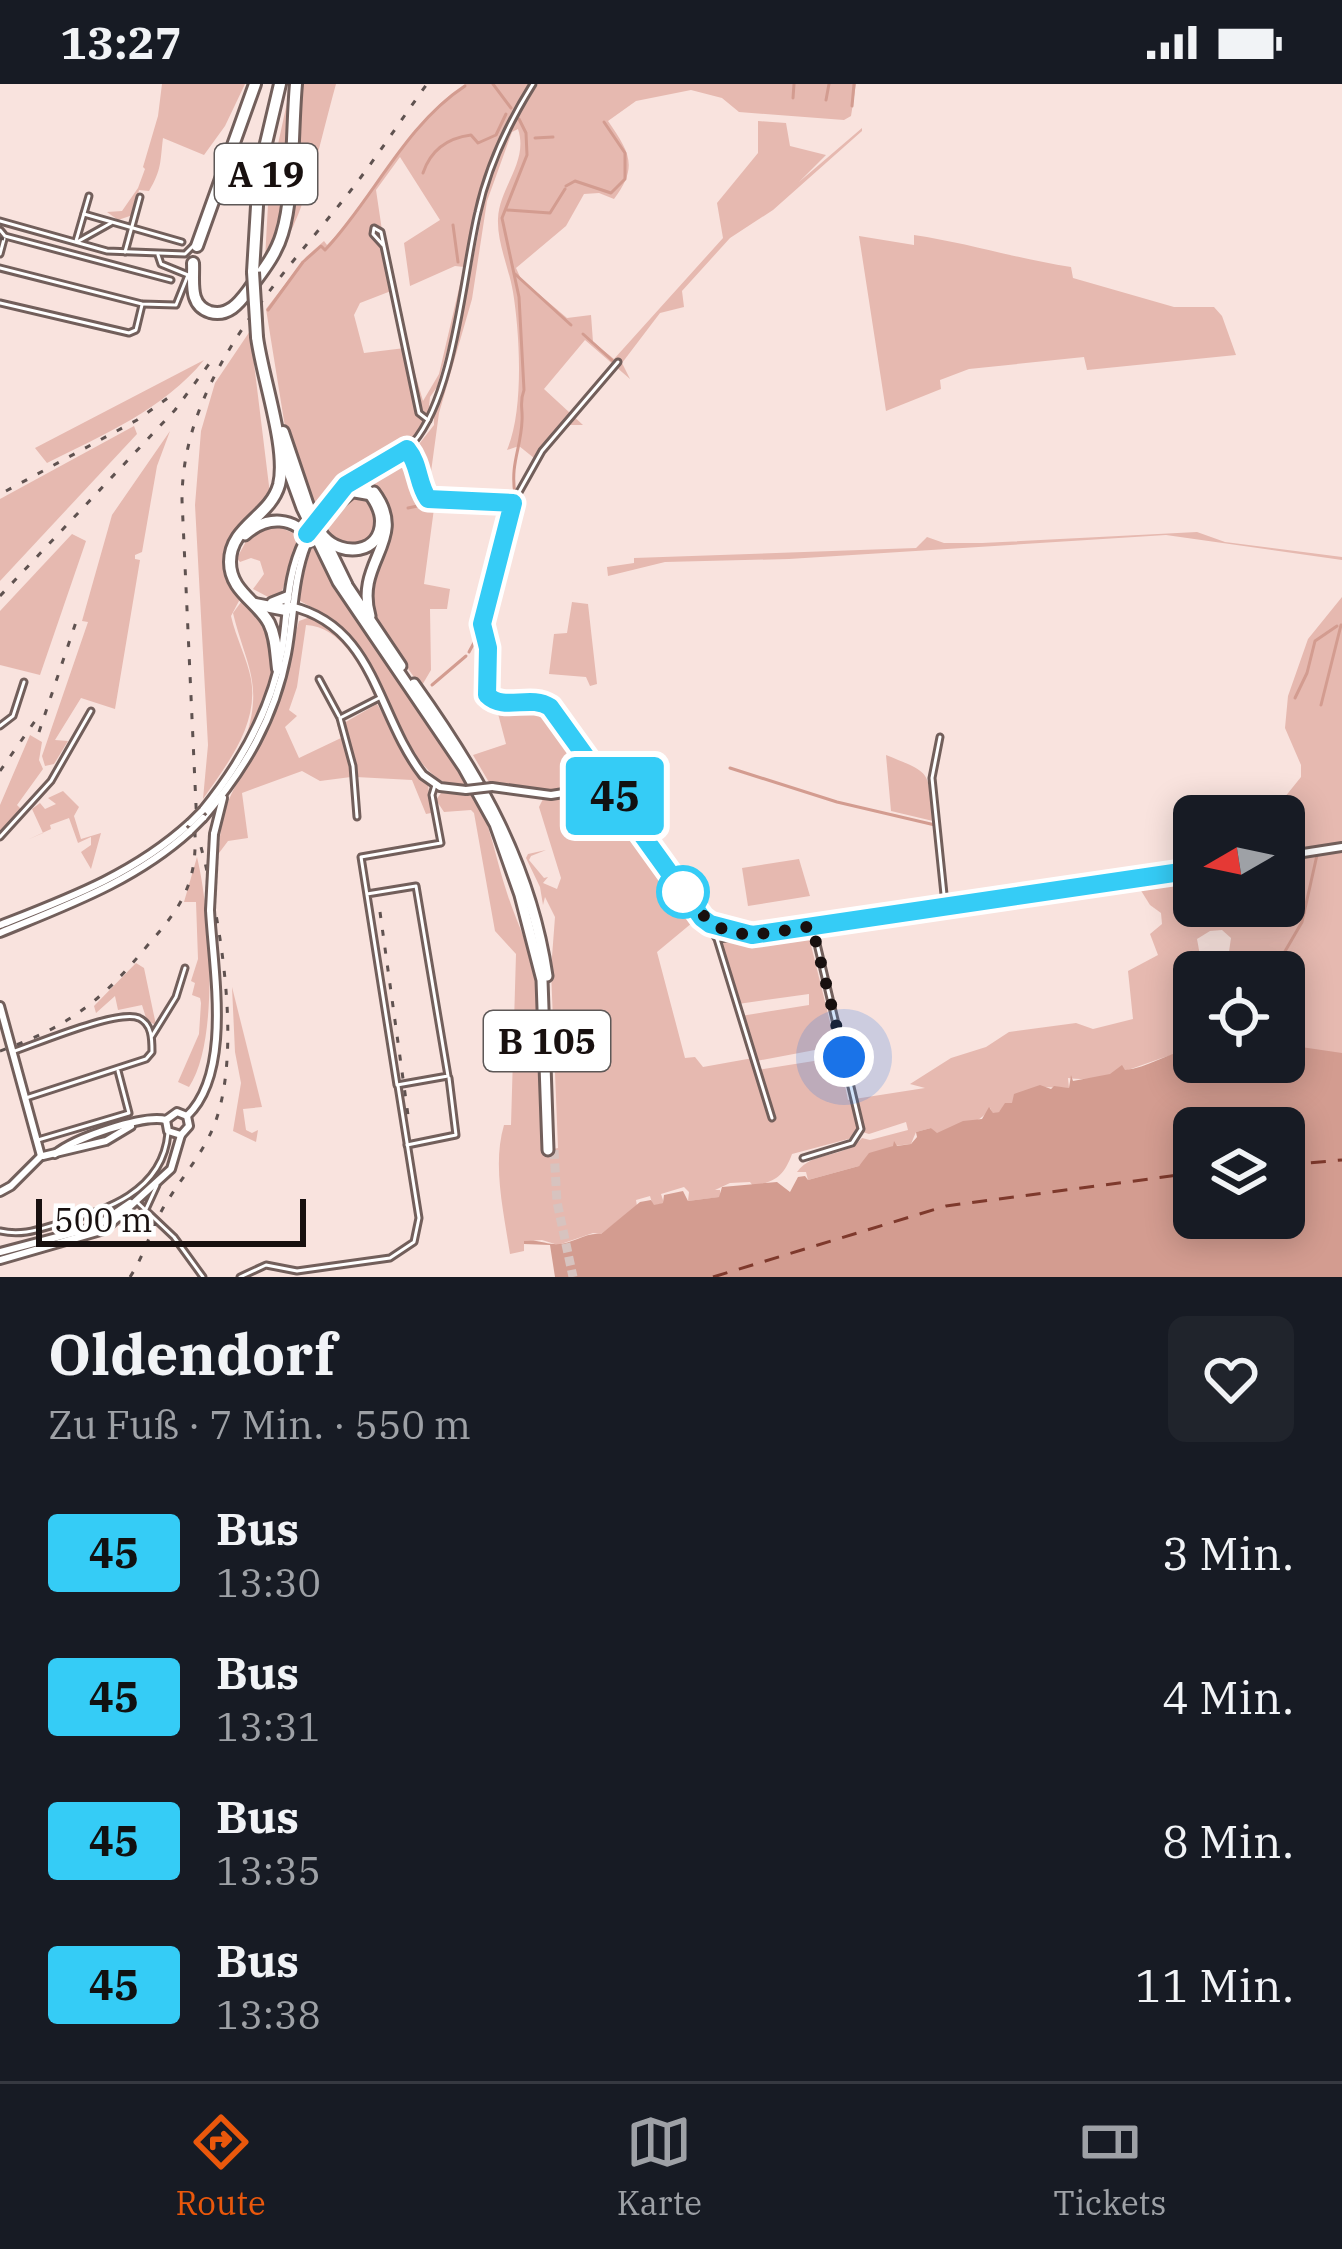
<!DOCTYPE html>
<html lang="de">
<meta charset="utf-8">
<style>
:root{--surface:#171b24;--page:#20242c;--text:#f1f3f6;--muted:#9ea1a6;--line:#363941;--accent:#ea580c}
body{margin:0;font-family:"IBM Plex Serif",serif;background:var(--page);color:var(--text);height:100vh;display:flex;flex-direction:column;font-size:45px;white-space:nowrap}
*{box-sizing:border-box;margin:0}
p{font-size:39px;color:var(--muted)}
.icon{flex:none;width:66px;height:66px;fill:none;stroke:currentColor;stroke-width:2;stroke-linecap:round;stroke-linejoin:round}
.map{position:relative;height:1193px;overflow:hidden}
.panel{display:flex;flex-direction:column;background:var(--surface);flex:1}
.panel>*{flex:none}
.badge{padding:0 24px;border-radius:9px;font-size:42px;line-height:78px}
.needle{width:78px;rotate:261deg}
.buttons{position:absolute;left:1173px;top:711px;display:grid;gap:24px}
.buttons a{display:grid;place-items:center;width:132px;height:132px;border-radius:18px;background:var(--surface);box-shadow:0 6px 30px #0003;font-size:60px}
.scale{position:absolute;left:36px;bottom:30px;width:270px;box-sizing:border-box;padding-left:12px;border:6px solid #18100f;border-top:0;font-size:33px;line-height:42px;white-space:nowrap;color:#18100f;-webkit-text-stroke:9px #fff;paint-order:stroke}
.you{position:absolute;width:60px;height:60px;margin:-30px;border:9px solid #fff;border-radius:50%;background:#1a73e8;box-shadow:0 0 0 18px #1a73e833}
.map>.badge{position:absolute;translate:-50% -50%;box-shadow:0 0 0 6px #fff}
.round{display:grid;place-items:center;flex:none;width:126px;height:126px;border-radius:18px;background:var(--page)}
.summary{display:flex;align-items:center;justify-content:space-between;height:204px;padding:0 48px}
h1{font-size:57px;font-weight:800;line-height:90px}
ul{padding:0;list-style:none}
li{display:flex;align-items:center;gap:36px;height:144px;padding:0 48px}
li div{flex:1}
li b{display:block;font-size:45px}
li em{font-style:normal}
li .badge{min-width:132px;font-weight:700;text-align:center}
.status{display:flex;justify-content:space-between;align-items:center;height:84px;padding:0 60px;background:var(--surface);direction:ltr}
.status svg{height:33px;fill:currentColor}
.menu{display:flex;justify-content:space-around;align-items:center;height:168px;border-top:3px solid var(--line);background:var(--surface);font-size:33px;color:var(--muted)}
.menu a{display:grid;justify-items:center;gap:6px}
.menu .on{color:var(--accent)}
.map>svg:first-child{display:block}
.green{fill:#e6b9b0}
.water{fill:#d39c90;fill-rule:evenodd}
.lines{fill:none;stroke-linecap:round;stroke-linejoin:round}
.stream{stroke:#d39c90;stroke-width:3}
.ferry{stroke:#7e392c;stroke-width:3;stroke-dasharray:15 12;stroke-linecap:butt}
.trunk-tunnel{stroke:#d7c3bf;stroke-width:9;stroke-dasharray:9 4.5;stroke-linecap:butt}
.minor-casing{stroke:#725f5b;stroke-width:9}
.tertiary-casing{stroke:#725f5b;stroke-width:12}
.trunk-casing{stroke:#725f5b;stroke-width:15}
.motorway-casing{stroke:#725f5b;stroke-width:16}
.minor{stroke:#fff;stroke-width:3}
.tertiary{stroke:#fff;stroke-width:6}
.trunk{stroke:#fff;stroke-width:9}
.motorway{stroke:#fff;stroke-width:10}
.rail{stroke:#5f5250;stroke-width:3;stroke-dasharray:6 12;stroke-linecap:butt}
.tertiary-bridge-casing{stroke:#725f5b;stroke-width:12;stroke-linecap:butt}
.motorway-bridge-casing{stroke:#725f5b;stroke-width:16;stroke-linecap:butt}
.tertiary-bridge{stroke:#fff;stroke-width:6}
.motorway-bridge{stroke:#fff;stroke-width:10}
.line-casing{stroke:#fff;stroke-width:27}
.line{stroke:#35ccf6;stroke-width:18}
.walk{stroke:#18100f;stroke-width:12;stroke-dasharray:0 21.6}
.stop-dot{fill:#fff;stroke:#35ccf6;stroke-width:6}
.labels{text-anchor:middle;stroke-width:9;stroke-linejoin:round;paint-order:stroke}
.shield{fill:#fff;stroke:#5d5857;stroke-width:3}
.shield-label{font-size:36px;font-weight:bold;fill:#18100f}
</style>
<div class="status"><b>13:27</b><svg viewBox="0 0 49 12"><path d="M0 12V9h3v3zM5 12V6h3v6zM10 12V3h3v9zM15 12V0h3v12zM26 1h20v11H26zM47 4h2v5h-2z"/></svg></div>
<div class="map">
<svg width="1342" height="1193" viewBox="0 0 1342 1193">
<rect width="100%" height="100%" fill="#f9e3de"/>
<g class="green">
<path d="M162,0H245L225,42L204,71L163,54C160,78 162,85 149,107L139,106L133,131L118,136L107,128L122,127L138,104L145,85L143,83L158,32Z"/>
<path d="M291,0H336C316,71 308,131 264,194L269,102Z"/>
<path d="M465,0H530L511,30L486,90L474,136L462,212L437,303L430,313L428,332L420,326L407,262L423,317L439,290L464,183L455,182L410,202L404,159L440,136L400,73L376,106L391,207L360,219L354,231L364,269L405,264L418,330L426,338L405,364L336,409L316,428L285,343L266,225L306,173L324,157L327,161C378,111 404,40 465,0Z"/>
<path d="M538,0H856L851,32L844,36L739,28L722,14L691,6L636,17L608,37C629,68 639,82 614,115L599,109L584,110L566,142L516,184L521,195L567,234L591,231L593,258L614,275L723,154L717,119L758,69V37L786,39L790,62L826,71L799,98L862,44V47L773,126L730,154L682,207L684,223L660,229L622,279L630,295L585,256L544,305L583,341H570L554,358L549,354L534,374L519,362L507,366C524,327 520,251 513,208C509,184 497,159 498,135C499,103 529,78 518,45L512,48L487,117L472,215L439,329L428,410L422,405L435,417L424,500L450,505L447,525H430L431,586L421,603L375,538L367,508L391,437L389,426L370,396L410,369L420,380L416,364L434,341V330L465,216L489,95L507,50Z"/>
<path d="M914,151C968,159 1018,175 1071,183L1073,194L1174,223H1214L1222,232L1236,271L1087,286L1084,273L969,285L940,296L941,305L886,327L859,152L914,161Z"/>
<path d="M250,247L270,410C246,445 197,468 240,515L231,532C236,554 247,574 251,595C259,641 227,680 203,715L208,661L195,421L201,347L215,299Z"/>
<path d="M204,276C164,325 103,351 47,379L35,364Z"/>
<polygon points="134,342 137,350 0,497 0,415"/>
<polygon points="170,347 157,382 142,468 135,471 135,475 140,476 115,625 81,614 55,656 68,657 54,680 45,682 42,672 88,538 82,537 112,431"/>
<polygon points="348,411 369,413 379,442 366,461 335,461 321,442 327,432"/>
<polygon points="272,440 300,452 282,507 270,514 253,505 264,490 260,477 251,474 240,478 237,474 251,448"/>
<polygon points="1197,448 1225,458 1342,473 1342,476 1166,451 789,475 665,478 608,492 607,483 634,479 634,474 916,464 927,453 944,459 982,459"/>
<polygon points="72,450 86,457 40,591 0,581 0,527"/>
<path d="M312,460L359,541L471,702C412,713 384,598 356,558C339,534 320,529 297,515Z"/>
<polygon points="1342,513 1342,760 1284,769 1284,732 1256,732 1276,724 1301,693 1301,681 1285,644 1288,612 1308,555"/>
<path d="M244,514C251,523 265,534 269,544C282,573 262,634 245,656C264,599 246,582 233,529Z"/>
<polygon points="572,518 588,520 597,600 590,602 586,593 549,590 554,550 567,549"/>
<path d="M310,533C343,543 365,578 374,609C359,581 341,543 306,541L297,603L289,626L297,632L285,643L299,674L341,654L337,640L341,643L351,693L320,697L302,687L242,709L248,754L228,757L219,769C221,703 247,694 270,639C284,606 289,571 299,537Z"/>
<polygon points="377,620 416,687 428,700 431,729 426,730 412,696 356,693 344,639"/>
<polygon points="496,622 544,623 601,700 558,708 490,700 473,671 506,660"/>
<polygon points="30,651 42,658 39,676 43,685 17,721 23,727 0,750 0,721"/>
<path d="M886,671C932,690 928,685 933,737L891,727Z"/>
<path d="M600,706L698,834L657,868L685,974L695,973L703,983L753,974L741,932L809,921V910L738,920L719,857L808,849L836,962L756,977L758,986L839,973L848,1016L925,1004L910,1000L951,974L986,963L1009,948L1076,939L1093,945L1133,935L1128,887L1158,871L1150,850L1162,840L1161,829L1150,821L1135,797L1189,789L1194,822H1284V773L1342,764V975L1284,974V888H1226L1231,854L1222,846L1210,847L1197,855L1203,888H1194V966C1154,971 1111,1001 1068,994L1069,1004L1042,1003L999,1028L993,1030L990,1024C980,1041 955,1045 936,1050L931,1044L916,1048L911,1060L894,1062L872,1071L859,1082L808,1096L806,1088H797C813,1066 845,1075 862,1054L870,1056L908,1046L906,1038L869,1050L859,1047L852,1054L792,1070C784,1092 775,1098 753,1102L750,1098L730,1099L715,1106H720V1113L688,1117L689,1108L684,1103L661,1110L664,1119L653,1122L650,1112L636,1116L637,1122L601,1150L593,1149L558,1161L542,1156L524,1157V1167L510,1170C504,1129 492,1081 504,1041H511L516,870L495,847L474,729L471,726L444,728L436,716L441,709L475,711C491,742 496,776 507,809C517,841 535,873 539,907C545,960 540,1014 544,1067L558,1064L551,886L555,833L545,813L543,821L540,803L526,774L528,770L546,766L531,772L529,776L544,794L548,793L543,799L557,805L561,794L539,723L543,715Z"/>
<polygon points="63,707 79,723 74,732 81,755 101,749 91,785 81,768 91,761 91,753 78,759 69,734 50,741 51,745 27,756 43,749 32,725 40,719 45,725 56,720 48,714"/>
<path d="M197,773C210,827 220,957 189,1003L178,998L199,950L201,919L200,914L192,911L195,899L191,897L198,875L196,818H184Z"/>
<polygon points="799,775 810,812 748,822 742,784"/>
<polygon points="136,879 144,884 156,941 147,937 142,921 118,926 115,912 96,929 94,922"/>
<polygon points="232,903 262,1023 243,1025 246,1046 252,1049 258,1046 256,1058 233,1047 241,999 235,968"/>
</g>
<path class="water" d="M1301,963L1342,969V1193H555L550,1161L524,1160V1157C536,1155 542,1159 554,1160C570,1162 585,1148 601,1150L640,1118L651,1116L654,1121L663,1119L664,1111L683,1107L688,1117L719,1113L722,1103L777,1098L790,1108L798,1093L805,1092L808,1096L859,1082L869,1069L893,1062L894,1057L897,1062L911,1060L917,1053L916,1048L931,1044L937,1049L963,1037L982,1035L989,1023L993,1029L999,1028L1005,1019H1012L1014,1010L1040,1001L1051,1005L1054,1002L1069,1004L1071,991L1073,997L1110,990L1122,981L1125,986C1147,984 1168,969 1189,965L1194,966V978H1284V965ZM1194,1044H1284V1134H1194Z"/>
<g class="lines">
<g class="stream">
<polyline points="493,0 511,24"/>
<polyline points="793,14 794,0"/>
<polyline points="826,16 829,0"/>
<polyline points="852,22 854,0"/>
<polyline points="535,54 553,53"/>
<path d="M423,89C431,65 448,54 471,51L478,59L496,51L506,30"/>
<polyline points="566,102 575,97 611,109 625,95 625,69 604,38"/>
<polyline points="507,126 550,129 565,105"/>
<polyline points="453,141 458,178"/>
<polyline points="515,190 571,241"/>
<path d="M268,226L303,178L321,162L325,166C374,114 404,42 465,2"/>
<polyline points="583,250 613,277"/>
<path d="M515,410C510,380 521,364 522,337C523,324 519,319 524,306L519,213L502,134L527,71L526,49L519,35"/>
<polyline points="429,420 446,420"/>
<polyline points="450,420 463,420"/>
<polyline points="470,421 486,421"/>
<polyline points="408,424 427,420"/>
<polyline points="477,552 479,544"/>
<polyline points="469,568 476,555"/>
<polyline points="432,601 466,572"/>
<polyline points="1295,614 1307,589 1315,557 1337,542"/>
<polyline points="1321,621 1341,541"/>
<polyline points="730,684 837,718 935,741"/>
<polyline points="1273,888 1302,838 1317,771"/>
</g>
<g class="ferry">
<polyline points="1284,1081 1342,1076"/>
<polyline points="713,1193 946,1122 1194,1089"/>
</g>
<polyline class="trunk-tunnel" points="554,1066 557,1118 573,1193"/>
<g class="minor-casing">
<g id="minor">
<polyline points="84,130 182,158"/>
<polyline points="0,137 107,167 185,170 193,162"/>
<polyline points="0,146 5,152 171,196"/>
<polyline points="76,157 89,112"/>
<polyline points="77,158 111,139"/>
<polyline points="383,161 373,150 374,144 381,148 419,329 428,336"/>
<polyline points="125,168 140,113"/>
<polyline points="0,170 4,155"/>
<polyline points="0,184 142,220 176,221 188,191 161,180 158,171"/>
<polyline points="0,219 129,249 136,246 142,221"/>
<path d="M413,359C455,310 463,190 478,128C488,82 508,40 533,0"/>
<polyline points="514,417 542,367 618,278"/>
<polyline points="319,595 339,632"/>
<polyline points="0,642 13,632 24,598"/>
<polyline points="940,653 932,694 945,820"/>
<polyline points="357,733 353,682 340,634 379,614"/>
<polyline points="0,753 51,697 91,627"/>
<polyline points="367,810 416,802 448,992 397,1001 361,773 441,759 432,711 435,701"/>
<polyline points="708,841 717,855 772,1034"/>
<polyline points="719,855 745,851"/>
<polyline points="152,952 176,913 185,884"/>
<path d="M12,968C36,960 118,925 139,934C152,940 152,955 152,968L146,975L26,1014"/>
<polyline points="38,1056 129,1029 118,987"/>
<polyline points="407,1061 456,1051 449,994"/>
<polyline points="803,1074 852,1059 861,1045 813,843"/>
<polyline points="136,1117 174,1153 203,1193"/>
<polyline points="146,1125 157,1101"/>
<path d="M0,1147C21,1152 37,1146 57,1140C105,1127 163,1108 168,1049"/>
<polyline points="240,1193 266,1181 297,1187 390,1174 414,1158 419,1134 398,1002"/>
</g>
</g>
<g class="tertiary-casing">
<g id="tertiary">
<polyline points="323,426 346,401 411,362 428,414 513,419 482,540 488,564 487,611 494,618 536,617 550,623 697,827 708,839 752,851 1194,786"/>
<path d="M290,522C376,542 376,631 423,691L440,703L466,706"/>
<polyline points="492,703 551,711 608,702"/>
<path d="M203,726C241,679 271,627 282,566C288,529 286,491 304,456"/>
<path d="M203,734C245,685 275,634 287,570C294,533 293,495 307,460"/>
<polyline points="214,750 223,714"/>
<polyline points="1284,772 1342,763"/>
<path d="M0,841C69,814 134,790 190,739"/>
<path d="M0,849C68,821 135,797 190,747"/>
<polyline points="0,922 41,1072"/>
<polyline points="166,1036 168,1047 181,1051"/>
<path d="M55,1070C74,1054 144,1030 166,1036L177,1028L187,1032"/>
<polyline points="43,1072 106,1057 131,1042"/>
<polyline points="0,1108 11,1102 41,1072"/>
<polyline points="0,1168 95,1143 130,1119"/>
<path d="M0,1176L104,1146L171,1085L181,1051L189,1042L187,1032C233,988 213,885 210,826"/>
</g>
</g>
<g class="trunk-casing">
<g id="trunk">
<polyline points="282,369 302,424 338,498 464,684 495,740 520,811 542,896 548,1066"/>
<path d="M245,451C267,431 294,432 312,457"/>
<polyline points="346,500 401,582"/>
<polyline points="272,519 287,513"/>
<path d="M370,532C354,477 410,456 374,408"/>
<path d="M414,600C479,691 531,781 547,892"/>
</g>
</g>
<g class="motorway-casing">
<g id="motorway">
<polyline points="197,162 255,0"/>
<path d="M193,179C194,197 188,221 210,228C228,233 239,219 248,207C261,189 276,171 282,150C294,112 292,43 296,0"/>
<polyline points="253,188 259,89 280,0"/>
<path d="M257,253C262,293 288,365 279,401C270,433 230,442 230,478C230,507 257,517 269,539C276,553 276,569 278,585"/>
<polyline points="283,348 308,422 346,500"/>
<polyline points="327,428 352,407 369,410"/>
<path d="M324,453C342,473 381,470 381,437C381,421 367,406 358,394"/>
<polyline points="255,520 286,526"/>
</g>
</g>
<use href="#minor" class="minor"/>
<use href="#tertiary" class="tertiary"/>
<use href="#trunk" class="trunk"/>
<use href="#motorway" class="motorway"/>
<g class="rail">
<polyline points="0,154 4,155"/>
<polyline points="6,407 137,336 172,311"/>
<polyline points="0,512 175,326 209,280"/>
<polyline points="39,648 77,535"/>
<polyline points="0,687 35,637"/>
<path d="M197,743L182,416C182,299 271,205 340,120C371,82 398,40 427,0"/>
<polyline points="380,828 408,1031"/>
<path d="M0,967C68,943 102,917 147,862C166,840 184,820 191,792C197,771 195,749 194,727"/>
<path d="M130,1193C144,1172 150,1148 162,1126C179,1096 203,1071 215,1039C242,966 221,838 201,763"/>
</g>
<g class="tertiary-bridge-casing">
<g id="tertiary-bridge">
<polyline points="304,456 321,429"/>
<polyline points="307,460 323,434"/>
<polyline points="466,706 492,703"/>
<polyline points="190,739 203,726"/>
<polyline points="190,747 203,734"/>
<polyline points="210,826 214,750"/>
</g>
</g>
<g class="motorway-bridge-casing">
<polyline id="motorway-bridge" points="253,188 257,253"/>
</g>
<use href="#tertiary-bridge" class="tertiary-bridge"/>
<use href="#motorway-bridge" class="motorway-bridge"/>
</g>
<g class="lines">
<g class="line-casing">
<path id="line" d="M307,450L346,401L407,365C420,381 417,399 428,415L513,419L482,540L488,564L487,611C504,628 530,610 550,623L702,834L710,840L752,851L1194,786"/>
</g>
<use href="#line" class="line"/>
<path class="walk" d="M683,808L680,803C722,864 746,852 812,842L844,973"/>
</g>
<circle class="stop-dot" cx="683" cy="808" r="24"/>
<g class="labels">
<g class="shield">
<rect x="215" y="60" width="102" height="60" rx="9"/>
<rect x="484" y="927" width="126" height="60" rx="9"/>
</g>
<g class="shield-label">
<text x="266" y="103">A 19</text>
<text x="547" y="970">B 105</text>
</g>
</g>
</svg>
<div class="buttons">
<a><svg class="needle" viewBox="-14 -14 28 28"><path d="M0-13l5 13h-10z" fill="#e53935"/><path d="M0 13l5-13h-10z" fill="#9ea1a6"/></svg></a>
<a><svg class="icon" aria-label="locate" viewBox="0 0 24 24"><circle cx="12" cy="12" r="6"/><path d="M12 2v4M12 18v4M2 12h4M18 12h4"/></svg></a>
<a><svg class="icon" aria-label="layers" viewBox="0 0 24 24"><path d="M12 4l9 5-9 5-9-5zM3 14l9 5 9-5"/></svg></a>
</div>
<div class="scale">500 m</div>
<div class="you" style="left:844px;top:973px"></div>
<b class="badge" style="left:615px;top:712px;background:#35ccf6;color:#111">45</b>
</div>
<section class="panel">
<div class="summary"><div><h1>Oldendorf</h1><p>Zu Fuß · 7 Min. · 550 m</p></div><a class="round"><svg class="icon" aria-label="heart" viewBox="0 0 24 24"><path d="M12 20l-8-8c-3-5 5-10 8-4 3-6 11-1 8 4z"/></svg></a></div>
<ul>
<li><span class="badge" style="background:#35ccf6;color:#111">45</span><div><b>Bus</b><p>13:30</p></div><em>3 Min.</em></li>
<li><span class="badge" style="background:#35ccf6;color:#111">45</span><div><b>Bus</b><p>13:31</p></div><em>4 Min.</em></li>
<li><span class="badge" style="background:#35ccf6;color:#111">45</span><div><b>Bus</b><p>13:35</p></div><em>8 Min.</em></li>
<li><span class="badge" style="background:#35ccf6;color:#111">45</span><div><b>Bus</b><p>13:38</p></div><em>11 Min.</em></li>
</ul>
</section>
<nav class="menu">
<a class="on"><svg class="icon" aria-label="directions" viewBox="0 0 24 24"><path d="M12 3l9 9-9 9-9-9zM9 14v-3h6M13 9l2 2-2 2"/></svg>Route</a>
<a><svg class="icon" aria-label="map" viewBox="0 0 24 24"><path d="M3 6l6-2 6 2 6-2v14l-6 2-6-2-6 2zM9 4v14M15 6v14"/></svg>Karte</a>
<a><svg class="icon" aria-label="tickets" viewBox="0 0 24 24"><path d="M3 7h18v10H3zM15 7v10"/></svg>Tickets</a>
</nav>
